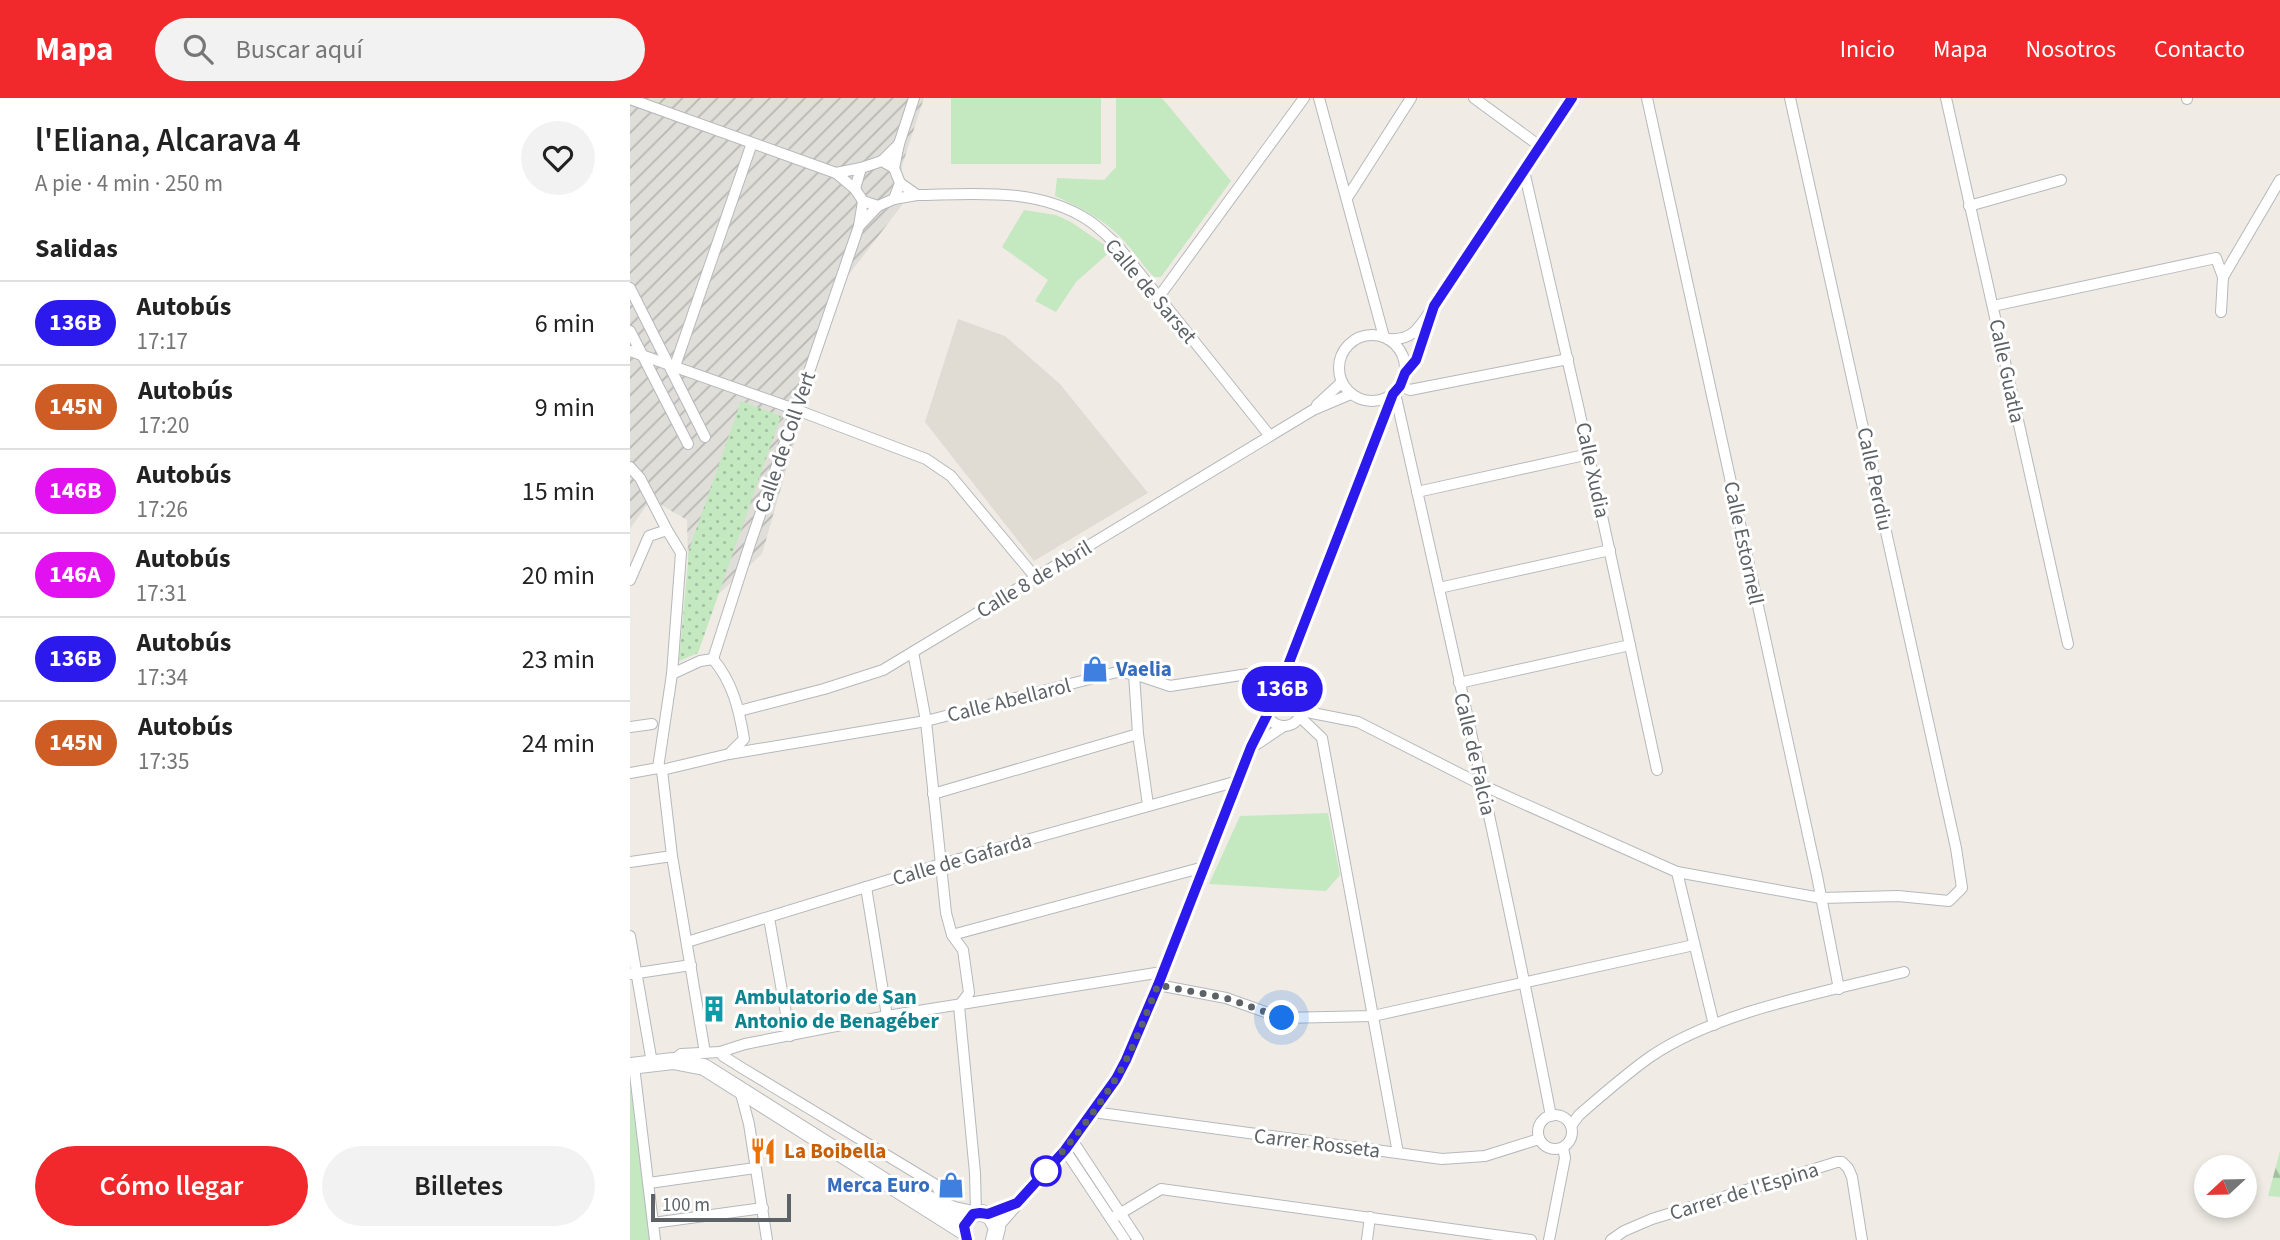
<!DOCTYPE html>
<html lang="es">
<meta charset="utf-8">
<style>
:root{--surface:#fff;--page:#f2f2f2;--text:#222;--muted:#767676;--line:#e0e0e0;--accent:#f2292c}
body{margin:0;font-family:"Source Sans 3",sans-serif;background:var(--page);color:var(--text);height:100vh;display:flex;flex-direction:column;font-size:26px;white-space:nowrap}
*{box-sizing:border-box;margin:0}
p{font-size:23px;color:var(--muted)}
.icon{flex:none;width:38px;height:38px;fill:none;stroke:currentColor;stroke-width:2;stroke-linecap:round;stroke-linejoin:round}
.map{position:relative;flex:1;overflow:hidden}
.details{display:flex;flex-direction:column;background:var(--surface);width:630px}
.details>*{flex:none}
.badge{padding:0 14px;border-radius:23px;font-size:24px;line-height:46px}
.needle{width:46px;rotate:248deg}
.tools{position:absolute;left:1564px;top:1057px;display:grid;gap:14px}
.tools a{display:grid;place-items:center;width:63px;height:63px;border-radius:50%;background:var(--surface);box-shadow:0 4px 10px #0003;font-size:35px}
.scale{position:absolute;left:21px;bottom:18px;width:140px;box-sizing:border-box;padding-left:7px;border:4px solid #5c6266;border-top:0;font-size:19px;line-height:24px;white-space:nowrap;color:#5c6266;-webkit-text-stroke:5px #fff;paint-order:stroke}
.you{position:absolute;width:35px;height:35px;margin:-18px;border:5px solid #fff;border-radius:50%;background:#1a73e8;box-shadow:0 0 0 10px #1a73e833}
.map>.badge{position:absolute;translate:-50% -50%;box-shadow:0 0 0 4px #fff}
h2{padding:0 35px;font-size:26px;line-height:63px}
.round{display:grid;place-items:center;flex:none;width:74px;height:74px;border-radius:37px;background:var(--page)}
.overview{display:flex;align-items:center;justify-content:space-between;height:119px;padding:0 35px}
h1{font-size:33px;font-weight:600;line-height:52px}
.button{display:flex;gap:14px;margin-top:auto;padding:14px 35px}
.button a{flex:1;height:80px;border-radius:42px;background:var(--accent);color:#fff;font-size:28px;font-weight:600;line-height:80px;text-align:center}
.button a+a{background:var(--page);color:var(--text)}
ul{padding:0;list-style:none}
li{display:flex;align-items:center;gap:21px;height:84px;padding:0 35px;border-top:2px solid var(--line)}
li div{flex:1}
li b{display:block;font-size:26px}
li em{font-style:normal}
li .badge{min-width:77px;font-weight:700;text-align:center}
header{display:flex;align-items:center;gap:42px;box-sizing:border-box;height:98px;padding:0 35px;background:var(--accent);color:#fff}
header strong{font-size:33px}
nav{display:flex;gap:38px;margin-inline-start:auto;font-size:24px}
.search{width:490px;height:63px;background:var(--page);display:flex;align-items:center;gap:18px;box-sizing:border-box;padding:0 24px;border-radius:38px;color:var(--muted);font-size:26px}
main{display:flex;flex:1;min-height:0}
.map>svg:first-child{display:block}
.industrial{fill:url(#industrial-furrows)}
.education{fill:#e0dbd3}
.forest{fill:url(#forest-firs)}
.park{fill:#c4e8c0}
.garden{fill:url(#garden-dots)}
.lines{fill:none;stroke-linecap:round;stroke-linejoin:round}
.minor-casing{stroke:#b5b8bc;stroke-width:12}
.secondary-casing{stroke:#b6babf;stroke-width:18}
.minor{stroke:#fff;stroke-width:10}
.secondary{stroke:#fff;stroke-width:16}
.line-casing{stroke:#fff;stroke-width:16}
.line{stroke:#2b1aeb;stroke-width:10}
.walk{stroke:#5c6266;stroke-width:7;stroke-dasharray:0 12.6}
.stop-dot{fill:#fff;stroke:#2b1aeb;stroke-width:3.5}
.labels{text-anchor:middle;stroke-width:6;stroke-linejoin:round;paint-order:stroke}
.street-label{font-size:21px;fill:#5c6266;stroke:#fff}
.shop-label{font-size:21px;font-weight:bold;fill:#366cbe;stroke:#fff;text-anchor:start}
.culture-label{font-size:21px;font-weight:bold;fill:#0d838f;stroke:#fff;text-anchor:start}
.food-label{font-size:21px;font-weight:bold;fill:#c56008;stroke:#fff;text-anchor:start}
</style>
<header>
<strong>Mapa</strong>
<div class="search"><svg class="icon" aria-label="search" viewBox="0 0 24 24"><circle cx="10" cy="10" r="6"/><path d="M15 15l6 6"/></svg>Buscar aquí</div>
<nav><a>Inicio</a><a>Mapa</a><a>Nosotros</a><a>Contacto</a></nav>
</header>
<main>
<section class="details">
<div class="overview"><div><h1>l'Eliana, Alcarava 4</h1><p>A pie · 4 min · 250 m</p></div><a class="round"><svg class="icon" aria-label="heart" viewBox="0 0 24 24"><path d="M12 20l-8-8c-3-5 5-10 8-4 3-6 11-1 8 4z"/></svg></a></div>
<h2>Salidas</h2>
<ul>
<li><span class="badge" style="background:#2b1aeb;color:#fff">136B</span><div><b>Autobús</b><p>17:17</p></div><em>6 min</em></li>
<li><span class="badge" style="background:#cd5d24;color:#fff">145N</span><div><b>Autobús</b><p>17:20</p></div><em>9 min</em></li>
<li><span class="badge" style="background:#e211f0;color:#fff">146B</span><div><b>Autobús</b><p>17:26</p></div><em>15 min</em></li>
<li><span class="badge" style="background:#e211f0;color:#fff">146A</span><div><b>Autobús</b><p>17:31</p></div><em>20 min</em></li>
<li><span class="badge" style="background:#2b1aeb;color:#fff">136B</span><div><b>Autobús</b><p>17:34</p></div><em>23 min</em></li>
<li><span class="badge" style="background:#cd5d24;color:#fff">145N</span><div><b>Autobús</b><p>17:35</p></div><em>24 min</em></li>
</ul>
<div class="button"><a>Cómo llegar</a><a>Billetes</a></div>
</section>
<div class="map">
<svg width="1650" height="1142" viewBox="0 0 1650 1142">
<defs>
<pattern id="industrial-furrows" width="10" height="10" patternUnits="userSpaceOnUse" patternTransform="scale(1.75)"><rect width="10" height="10" fill="#e0ded9"/><path d="M-1 1l2-2M0 10L10 0M9 11l2-2" fill="none" stroke="#b9b7b4"/></pattern>
<pattern id="forest-firs" width="22" height="20" patternUnits="userSpaceOnUse" patternTransform="scale(1.75)"><rect width="22" height="20" fill="#c4e8c0"/><path d="M5 1l3.5 6h-7zM16 11l3.5 6h-7z" fill="#a2bfa0"/></pattern>
<pattern id="garden-dots" width="8" height="8" patternUnits="userSpaceOnUse" patternTransform="scale(1.75)"><rect width="8" height="8" fill="#c4e8c0"/><path d="M2 2h.1M6 6h.1" fill="none" stroke="#a2bfa0" stroke-width="1.8" stroke-linecap="round"/></pattern>
</defs>
<rect width="100%" height="100%" fill="#f0ece5"/>
<polygon class="industrial" points="0,0 294,0 272,68 272,107 208,191 132,456 80,504 59,502 57,422 21,401 0,431"/>
<polygon class="education" points="328,221 375,238 430,286 518,395 404,463 295,324"/>
<polygon class="forest" points="1650,1053 1650,1099 1638,1098"/>
<g class="park">
<rect x="321" y="0" width="150" height="66"/>
<path d="M486,0H532L601,83L531,179H524C513,168 505,155 495,144C476,122 451,110 425,98L427,80L474,82L486,69Z"/>
<polygon points="394,112 426,117 441,124 482,152 446,184 426,214 405,203 418,182 372,149"/>
<polygon points="698,715 710,777 696,793 579,786 610,718"/>
<polygon points="0,985 4,985 20,1142 0,1142"/>
</g>
<polygon class="garden" points="111,303 151,318 68,555 49,563 59,452"/>
<g class="lines">
<g class="minor-casing">
<g id="minor">
<polyline points="689,0 754,239"/>
<polyline points="844,0 911,49"/>
<polyline points="1017,0 1187,778 1209,891"/>
<polyline points="1316,0 1438,546"/>
<polyline points="1557,0 1557,1"/>
<polyline points="0,1 206,75"/>
<polyline points="269,46 284,0"/>
<polyline points="252,63 269,46 264,70"/>
<polyline points="894,73 949,312 1027,672"/>
<polyline points="225,91 231,70 252,63 264,70 270,85 264,101 248,108 233,103 225,91 206,75 231,70"/>
<path d="M287,97C346,96 407,89 458,122C469,129 478,139 487,147L640,338"/>
<polyline points="717,100 781,0"/>
<polyline points="264,101 287,97 270,85"/>
<polyline points="233,103 229,128 248,108"/>
<polyline points="1339,108 1431,82"/>
<polyline points="1593,179 1650,82"/>
<polyline points="0,190 75,339"/>
<polyline points="528,200 674,0"/>
<polyline points="1363,208 1586,160 1593,179 1591,214"/>
<polyline points="0,233 58,346"/>
<circle cx="742" cy="270" r="33"/>
<path d="M758,241C785,243 790,227 804,208L942,0"/>
<polyline points="0,253 167,312 296,361 321,378 406,480"/>
<polyline points="45,268 122,45"/>
<polyline points="775,275 786,262 801,218"/>
<polyline points="770,288 780,292 938,261"/>
<path d="M765,295C819,535 874,776 921,1018"/>
<polyline points="687,307 712,284"/>
<polyline points="0,369 10,380 37,432 51,455 42,576"/>
<polyline points="787,394 959,356"/>
<polyline points="0,482 19,438 37,432"/>
<polyline points="809,490 980,452"/>
<polyline points="283,554 296,623 316,815 322,837 333,852 339,895 329,908 345,1075 346,1115"/>
<polyline points="83,561 120,446 229,128"/>
<path d="M83,561C103,585 109,611 114,641L99,656L32,672L28,670L42,576L70,563Z"/>
<polyline points="504,576 508,636 518,707"/>
<polyline points="829,585 1000,547"/>
<polyline points="654,591 657,570 763,296"/>
<circle cx="654" cy="610" r="18"/>
<polyline points="109,613 194,591 253,572 683,312 721,296"/>
<polyline points="672,613 728,624 854,688 1047,774 1191,800 1268,798 1319,803 1332,790 1326,750 1160,0"/>
<polyline points="670,619 692,640 768,1055"/>
<polyline points="0,629 22,626"/>
<polyline points="624,648 654,628"/>
<polyline points="99,656 296,623 487,574 504,576 540,588 657,570"/>
<polyline points="32,672 42,758 75,955"/>
<polyline points="0,675 28,670"/>
<polyline points="303,696 508,636"/>
<polyline points="0,764 42,758"/>
<polyline points="1047,774 1084,927"/>
<polyline points="236,789 257,918"/>
<polyline points="139,820 160,938"/>
<polyline points="322,837 574,769"/>
<polyline points="0,838 22,965"/>
<polyline points="57,844 311,766 608,683"/>
<polyline points="1,876 61,867"/>
<polyline points="528,887 596,900 652,920 743,918 1064,847"/>
<polyline points="90,954 93,958 112,970 306,1087 318,1109"/>
<polyline points="43,963 51,956 90,954 115,946 257,918 532,874"/>
<polyline points="4,968 25,1142"/>
<polyline points="110,992 119,1026 137,1142"/>
<polyline points="463,1014 812,1061 855,1058 909,1041"/>
<circle cx="925" cy="1034" r="17"/>
<path d="M941,1028L949,1017C972,997 996,976 1020,959C1087,913 1196,894 1274,874"/>
<polyline points="442,1042 508,1142"/>
<polyline points="435,1052 495,1142"/>
<polyline points="19,1085 125,1070"/>
<polyline points="481,1121 531,1091 901,1142"/>
<polyline points="23,1125 133,1110"/>
<polyline points="367,1130 435,1052 486,981 496,962 528,887 621,649 637,617"/>
<polyline points="737,1142 740,1119"/>
<polyline points="919,1142 935,1060 933,1050"/>
<polyline points="981,1142 994,1133 1022,1121 1207,1064 1212,1064 1218,1070 1222,1079 1232,1142"/>
</g>
</g>
<g class="secondary-casing">
<g id="secondary">
<polyline points="0,968 43,963 74,969 333,1133"/>
<polyline points="296,1100 324,1112 343,1116"/>
<path d="M337,1121C344,1114 352,1113 361,1119L367,1130L364,1142"/>
</g>
</g>
<use href="#minor" class="minor"/>
<use href="#secondary" class="secondary"/>
</g>
<g class="lines">
<g class="line-casing">
<polyline id="line" points="337,1142 334,1128 343,1116 350,1115 358,1116 387,1105 435,1052 486,981 496,962 528,887 621,649 637,617 637,602 644,594 654,591 657,570 763,296 770,288 775,275 786,262 804,208 942,0"/>
</g>
<use href="#line" class="line"/>
<path class="walk" d="M416,1073C441,1044 465,1014 485,982C503,953 515,918 528,887L596,900L652,920"/>
</g>
<defs>
<g id="shop-bare" transform="scale(2.1)"><path d="M-5-2.5h2.3a2.7 3.5 0 0 1 5.4 0H5L5.5 6h-11ZM-1.5-2.5h3a1.5 2.3 0 0 0-3 0Z" fill="#3f7fe0" stroke="#fff" stroke-width="2.5" paint-order="stroke"/></g>
<g id="building-bare" transform="scale(2.1)"><path d="M-4-6H4V6H1V3H-1V6H-4ZM-2.5-4.3h1.7v1.8h-1.7ZM.8-4.3h1.7v1.8H.8ZM-2.5-1h1.7V.8h-1.7ZM.8-1h1.7V.8H.8Z" fill="#0f9aa8" stroke="#fff" stroke-width="2.5" paint-order="stroke"/></g>
<g id="restaurant-bare" transform="scale(2.1)"><path d="M-5-6h1v4h1v-4h1v4h1v-4h1v5L-1.5 .5V6h-2V.5L-5-1ZM5-6V6H3V1.5H1.5Q1.5-4 5-6Z" fill="#e8710a" stroke="#fff" stroke-width="2.5" paint-order="stroke"/></g>
</defs>
<g fill-rule="evenodd">
<use href="#shop-bare" x="465" y="571"/>
<use href="#building-bare" x="84" y="911"/>
<use href="#restaurant-bare" x="133" y="1053"/>
<use href="#shop-bare" x="321" y="1087"/>
</g>
<circle class="stop-dot" cx="416" cy="1073" r="14"/>
<g class="labels">
<g class="street-label">
<text transform="translate(521 193) rotate(50)" y="7">Calle de Sarset</text>
<text transform="translate(1377 273) rotate(78)" y="7">Calle Guatla</text>
<text transform="translate(155 344) rotate(-71)" y="7">Calle de Coll Vert</text>
<text transform="translate(963 372) rotate(78)" y="7">Calle Xudia</text>
<text transform="translate(1245 381) rotate(78)" y="7">Calle Perdiu</text>
<text transform="translate(1114 445) rotate(78)" y="7">Calle Estornell</text>
<text transform="translate(404 481) rotate(-31)" y="7">Calle 8 de Abril</text>
<text transform="translate(379 602) rotate(-14)" y="7">Calle Abellarol</text>
<text transform="translate(845 656) rotate(77)" y="7">Calle de Falcia</text>
<text transform="translate(332 761) rotate(-16)" y="7">Calle de Gafarda</text>
<text transform="translate(687 1045) rotate(7)" y="7">Carrer Rosseta</text>
<text transform="translate(1114 1093) rotate(-17)" y="7">Carrer de l'Espina</text>
</g>
<g class="shop-label">
<text x="486" y="578">Vaelia</text>
<text x="300" y="1094" text-anchor="end">Merca Euro</text>
</g>
<g class="culture-label">
<text x="105" y="906">Ambulatorio de San<tspan x="105" dy="24">Antonio de Benagéber</tspan></text>
</g>
<g class="food-label">
<text x="154" y="1060">La Boibella</text>
</g>
</g>
</svg>
<div class="tools">
<a><svg class="needle" viewBox="-14 -14 28 28"><path d="M0-13l5 13h-10z" fill="#e53935"/><path d="M0 13l5-13h-10z" fill="#767676"/></svg></a>
</div>
<div class="scale">100 m</div>
<div class="you" style="left:652px;top:920px"></div>
<b class="badge" style="left:652px;top:591px;background:#2b1aeb;color:#fff">136B</b>
</div>
</main>
